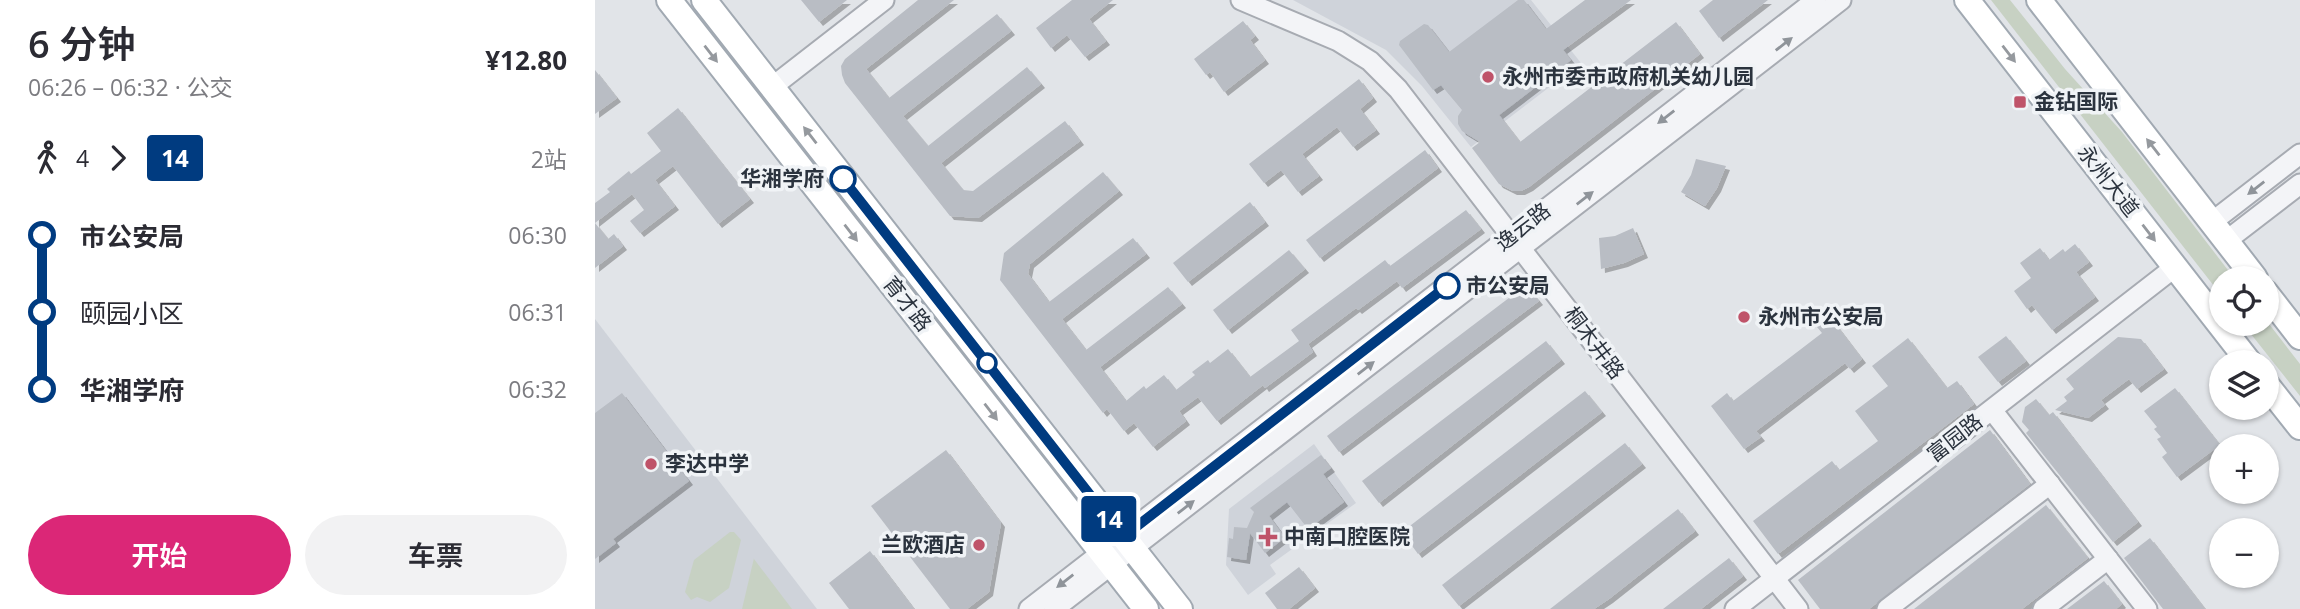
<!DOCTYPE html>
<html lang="zh">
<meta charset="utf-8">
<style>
:root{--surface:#fff;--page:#f2f2f3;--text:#2b2b33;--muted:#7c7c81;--accent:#db2777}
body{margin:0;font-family:"Open Sans","Noto Sans SC",sans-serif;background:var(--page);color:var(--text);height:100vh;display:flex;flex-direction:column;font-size:26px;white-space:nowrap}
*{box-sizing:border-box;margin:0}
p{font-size:23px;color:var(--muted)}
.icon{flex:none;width:38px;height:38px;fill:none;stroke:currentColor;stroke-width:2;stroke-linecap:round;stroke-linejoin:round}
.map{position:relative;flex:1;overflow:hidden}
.sheet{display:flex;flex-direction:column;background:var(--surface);width:595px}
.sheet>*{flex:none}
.badge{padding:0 14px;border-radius:5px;font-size:24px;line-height:46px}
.buttons{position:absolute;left:1614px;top:266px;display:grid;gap:14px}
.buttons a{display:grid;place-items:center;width:70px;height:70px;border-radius:50%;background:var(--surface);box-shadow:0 2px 5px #0004;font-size:35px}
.map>.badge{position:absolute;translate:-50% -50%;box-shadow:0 0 0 4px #fff}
.legs{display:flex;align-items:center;gap:10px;height:77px;padding:0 28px;font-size:23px}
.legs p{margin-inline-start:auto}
.head{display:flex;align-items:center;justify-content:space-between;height:119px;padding:0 28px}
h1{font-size:38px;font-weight:600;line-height:52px}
.button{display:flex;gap:14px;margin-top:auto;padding:14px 28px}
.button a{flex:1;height:80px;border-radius:42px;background:var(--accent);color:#fff;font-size:28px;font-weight:600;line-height:80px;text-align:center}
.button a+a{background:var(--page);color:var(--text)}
ul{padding:0 28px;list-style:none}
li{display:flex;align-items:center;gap:24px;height:77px;font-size:26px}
li i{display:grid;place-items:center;width:10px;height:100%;margin:0 9px;background:currentColor}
li i::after{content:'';width:18px;height:18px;margin:-9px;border:5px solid;border-radius:50%;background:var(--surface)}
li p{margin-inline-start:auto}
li:first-child i{background:linear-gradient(#0000 50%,currentColor 0)}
li:last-child i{background:linear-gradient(currentColor 50%,#0000 0)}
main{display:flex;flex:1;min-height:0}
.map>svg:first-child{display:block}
.built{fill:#cfd3da}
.green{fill:#c7d1c3}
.building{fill:#b9bdc4;filter:url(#shadow)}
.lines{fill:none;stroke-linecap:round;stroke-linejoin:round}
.minor-casing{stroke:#a7abb2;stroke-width:23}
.major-casing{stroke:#a1a9b2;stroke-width:28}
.minor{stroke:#f3f4f7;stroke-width:19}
.major{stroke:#fff;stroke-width:24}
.oneway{fill:#8f949a}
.oneway2{fill:#95999e}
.line-1-casing{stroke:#fff;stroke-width:16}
.line-1{stroke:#003b80;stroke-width:10}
.poi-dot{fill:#bf5369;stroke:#f0f3f6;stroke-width:2.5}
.stop-1-dot{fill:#fff;stroke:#003b80;stroke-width:3.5}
.labels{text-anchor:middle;stroke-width:7;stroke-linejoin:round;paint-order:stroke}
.poi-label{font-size:21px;font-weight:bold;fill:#2b333e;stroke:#f0f3f6;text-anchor:start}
.stop-label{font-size:21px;font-weight:bold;fill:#2b333e;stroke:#f0f3f6;text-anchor:end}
.street-label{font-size:21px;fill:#2b333e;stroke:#f0f3f6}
</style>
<main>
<section class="sheet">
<div class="head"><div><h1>6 分钟</h1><p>06:26 – 06:32 · 公交</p></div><b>¥12.80</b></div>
<div class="legs"><svg class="icon" aria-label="walk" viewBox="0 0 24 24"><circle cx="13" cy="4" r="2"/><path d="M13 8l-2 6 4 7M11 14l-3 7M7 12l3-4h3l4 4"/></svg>4<svg class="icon" aria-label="forward" viewBox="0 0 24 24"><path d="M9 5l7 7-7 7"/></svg><b class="badge" style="background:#003b80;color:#fff">14</b><p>2站</p></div>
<ul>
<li><i style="color:#003b80"></i><b>市公安局</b><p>06:30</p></li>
<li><i style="color:#003b80"></i><span>颐园小区</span><p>06:31</p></li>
<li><i style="color:#003b80"></i><b>华湘学府</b><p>06:32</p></li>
</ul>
<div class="button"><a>开始</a><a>车票</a></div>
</section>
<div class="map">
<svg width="1705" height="609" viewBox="0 0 1705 609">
<defs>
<filter id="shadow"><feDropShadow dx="4" dy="4" stdDeviation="0" flood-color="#0004"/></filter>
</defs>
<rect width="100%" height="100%" fill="#e1e4e8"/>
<g class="built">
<polygon points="698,0 936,0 986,63 876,147 827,86 791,50"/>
<polygon points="0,319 222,609 0,609"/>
<polygon points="719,444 761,503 675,565 681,574 653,595 631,565 634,509"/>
</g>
<g class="green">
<polygon points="1396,0 1415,0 1470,69 1527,132 1639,278 1626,278 1626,295"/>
<polygon points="1671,320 1705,364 1705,396 1648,324 1671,324"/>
<polygon points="135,532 139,532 146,540 134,588 115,602 102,597 96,600 90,592 99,560"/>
<polygon points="159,558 159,559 197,609 147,609"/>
</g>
<g class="building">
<polygon points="206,0 252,0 224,22"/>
<polygon points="323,0 359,0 271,69 294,98 402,14 416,31 308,116 333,146 432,67 446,84 346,163 368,190 378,191 470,121 485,141 383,218 355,216 250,83 247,75 246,66 250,59"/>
<polygon points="477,0 518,0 494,19 511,41 490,57 472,35 456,48 441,28"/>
<polygon points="923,0 929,0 951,29 990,0 1036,0 968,50 976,60 904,115 925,142 1081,22 1105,54 934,187 926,191 918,191 904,184 877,148 885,142 867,131 863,124 863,116 867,110 846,85 838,90 804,45 805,41 829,24 833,25 854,52"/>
<polygon points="1118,0 1173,0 1124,38 1104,11"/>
<polygon points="648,21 660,36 655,40 670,60 629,92 615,72 611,75 599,59"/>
<polygon points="0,70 22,98 0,114"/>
<polygon points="764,79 778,98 765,109 781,130 758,147 742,127 707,154 724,176 703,192 686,170 669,183 654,164"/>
<polygon points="83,108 155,199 123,224 78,166 60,180 80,206 45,233 35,221 49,210 37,194 0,223 13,239 19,234 28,246 0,268 0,203 15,192 12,189 34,171 36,174 66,151 52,133"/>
<polygon points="830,150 843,168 725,258 711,240"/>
<polygon points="1101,159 1131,166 1122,188 1110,206 1086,192 1096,175"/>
<polygon points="508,172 524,191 435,264 433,274 454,302 538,238 551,254 467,319 491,350 573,287 587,304 505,367 531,401 549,386 551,389 569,375 581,390 600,375 597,372 613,360 615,363 633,349 655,377 704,341 696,330 790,260 795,266 871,210 886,229 807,288 802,281 763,310 761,308 713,344 718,352 670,388 668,385 622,421 603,397 584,411 591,421 558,447 539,423 529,431 512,409 508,413 405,280 409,253"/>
<polygon points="655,202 670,222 593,282 578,263"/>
<polygon points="1038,228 1049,254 1029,263 1006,269 1004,238 1020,236"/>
<polygon points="1480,244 1494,262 1481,272 1500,297 1457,330 1437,305 1432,309 1419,291 1436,278 1425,263 1445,248 1454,260 1468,249 1470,252"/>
<polygon points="694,250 710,269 633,330 618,310"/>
<polygon points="931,285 944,301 744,452 732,436"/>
<polygon points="1235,317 1267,359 1255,369 1250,363 1161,431 1166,437 1149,449 1116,406 1132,393 1138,401 1227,333 1222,327"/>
<polygon points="1411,336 1431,361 1403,382 1383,357"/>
<polygon points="1523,337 1546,339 1569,369 1542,389 1534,379 1506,400 1510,405 1493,418 1460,410 1472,401 1469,397 1479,389 1471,379"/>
<polygon points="1313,338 1352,388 1362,381 1379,404 1183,554 1158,521 1237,461 1244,470 1283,441 1260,411 1293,386 1277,366"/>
<polygon points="951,341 966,360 784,503 767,481"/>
<polygon points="1580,388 1625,445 1582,477 1567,457 1572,453 1562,439 1566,437 1559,429 1562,427 1549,411"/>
<polygon points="990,391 1007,412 823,554 807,532"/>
<polygon points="27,393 94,481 18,539 21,543 0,559 0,413"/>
<polygon points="1441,399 1454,415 1458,412 1543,522 1518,542 1431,433 1434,430 1427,422 1430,407"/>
<polygon points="1395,430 1435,484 1274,609 1225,609 1203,580"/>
<polygon points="1030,443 1047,464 864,606 847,585"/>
<polygon points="351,450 406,523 394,592 372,609 355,609 276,506"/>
<polygon points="726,455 736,468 728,474 749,502 713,529 692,502 674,516 688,535 686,537 688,539 670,553 655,533 651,560 632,557 634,538 638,539 639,527 652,528 659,512 655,508"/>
<polygon points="1451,505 1493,558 1427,609 1319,609"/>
<polygon points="1083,509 1100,531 1014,599 999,609 955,609"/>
<polygon points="1555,538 1610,609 1568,609 1529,558"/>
<polygon points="275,551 319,609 254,609 234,583"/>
<polygon points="1134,558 1148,576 1106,609 1068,609"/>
<polygon points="704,567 720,588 694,609 682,609 670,593"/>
<polygon points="1509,581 1527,604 1521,609 1472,609"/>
</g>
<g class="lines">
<g class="minor-casing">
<g id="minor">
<polyline points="646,0 743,41 775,61 803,89 1203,609"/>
<polyline points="177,87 289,0"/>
<polyline points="1617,222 1705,154"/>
<polyline points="1631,241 1705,184"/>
<polyline points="1397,410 1552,609"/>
<polyline points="434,609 1221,0"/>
<polyline points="459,609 1246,0"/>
<polyline points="1140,609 1580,267"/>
<polyline points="1292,609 1455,484"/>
<polyline points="1448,609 1513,559"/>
</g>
</g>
<g class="major-casing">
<g id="major">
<polyline points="74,0 551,609"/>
<polyline points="109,0 585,609"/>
<polyline points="1372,0 1654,362"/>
<polyline points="1444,0 1660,278"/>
<polyline points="1671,293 1705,337"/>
<polyline points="1671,384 1705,427"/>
</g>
</g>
<use href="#minor" class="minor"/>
<use href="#major" class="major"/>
</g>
<defs><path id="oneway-solid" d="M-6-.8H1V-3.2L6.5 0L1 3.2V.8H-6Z" transform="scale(1.75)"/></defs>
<g class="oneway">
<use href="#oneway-solid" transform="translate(1189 44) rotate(-38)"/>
<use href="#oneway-solid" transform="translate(1071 117) rotate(142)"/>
<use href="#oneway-solid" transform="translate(1661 188) rotate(142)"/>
<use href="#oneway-solid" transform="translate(990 198) rotate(-38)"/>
<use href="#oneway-solid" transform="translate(771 368) rotate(-38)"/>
<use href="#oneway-solid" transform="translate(591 507) rotate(-38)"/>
<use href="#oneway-solid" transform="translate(470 581) rotate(142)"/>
</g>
<g class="oneway2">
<use href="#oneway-solid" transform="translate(116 54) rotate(52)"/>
<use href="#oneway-solid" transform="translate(1414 54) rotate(52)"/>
<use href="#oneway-solid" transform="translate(215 135) rotate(-128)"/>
<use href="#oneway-solid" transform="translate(1558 147) rotate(-128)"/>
<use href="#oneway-solid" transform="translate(256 233) rotate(52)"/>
<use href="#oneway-solid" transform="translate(1554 233) rotate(52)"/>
<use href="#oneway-solid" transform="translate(396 412) rotate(52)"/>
</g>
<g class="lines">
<g class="line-1-casing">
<polyline id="line-1" points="248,179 528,537 852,286"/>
</g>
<use href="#line-1" class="line-1"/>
</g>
<g class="poi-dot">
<circle cx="893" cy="77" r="7"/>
<rect x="1418" y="95" width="14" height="14" rx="3.5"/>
<circle cx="1149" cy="317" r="7"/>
<circle cx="56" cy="464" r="7"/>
<path d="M669.5 526.5h7v7h7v7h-7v7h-7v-7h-7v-7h7z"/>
<circle cx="384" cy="545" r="7"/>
</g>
<g class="stop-1-dot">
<circle cx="248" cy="179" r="12"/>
<circle cx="852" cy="286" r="12"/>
<circle cx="392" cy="363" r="9"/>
</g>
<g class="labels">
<g class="poi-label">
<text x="907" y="84">永州市委市政府机关幼儿园</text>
<text x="1439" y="109">金钻国际</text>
<text x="1163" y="324">永州市公安局</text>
<text x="70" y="471">李达中学</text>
<text x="689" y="544">中南口腔医院</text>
<text x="370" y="552" text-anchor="end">兰欧酒店</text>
</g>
<g class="stop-label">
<text x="229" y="186">华湘学府</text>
<text x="871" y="293" text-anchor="start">市公安局</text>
</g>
<g class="street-label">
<text transform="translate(1513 181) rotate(52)" y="7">永州大道</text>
<text transform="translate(928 227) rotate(-38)" y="7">逸云路</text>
<text transform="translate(312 304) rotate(52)" y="7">育才路</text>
<text transform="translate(999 343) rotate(53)" y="7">桐木井路</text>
<text transform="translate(1360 438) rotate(-38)" y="7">富园路</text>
</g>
</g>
</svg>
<div class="buttons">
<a><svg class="icon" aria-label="locate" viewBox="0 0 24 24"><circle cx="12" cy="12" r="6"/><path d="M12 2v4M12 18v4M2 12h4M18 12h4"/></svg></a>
<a><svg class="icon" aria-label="layers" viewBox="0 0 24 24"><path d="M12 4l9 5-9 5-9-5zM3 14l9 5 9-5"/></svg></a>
<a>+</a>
<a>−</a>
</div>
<b class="badge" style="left:514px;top:519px;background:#003b80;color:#fff">14</b>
</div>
</main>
